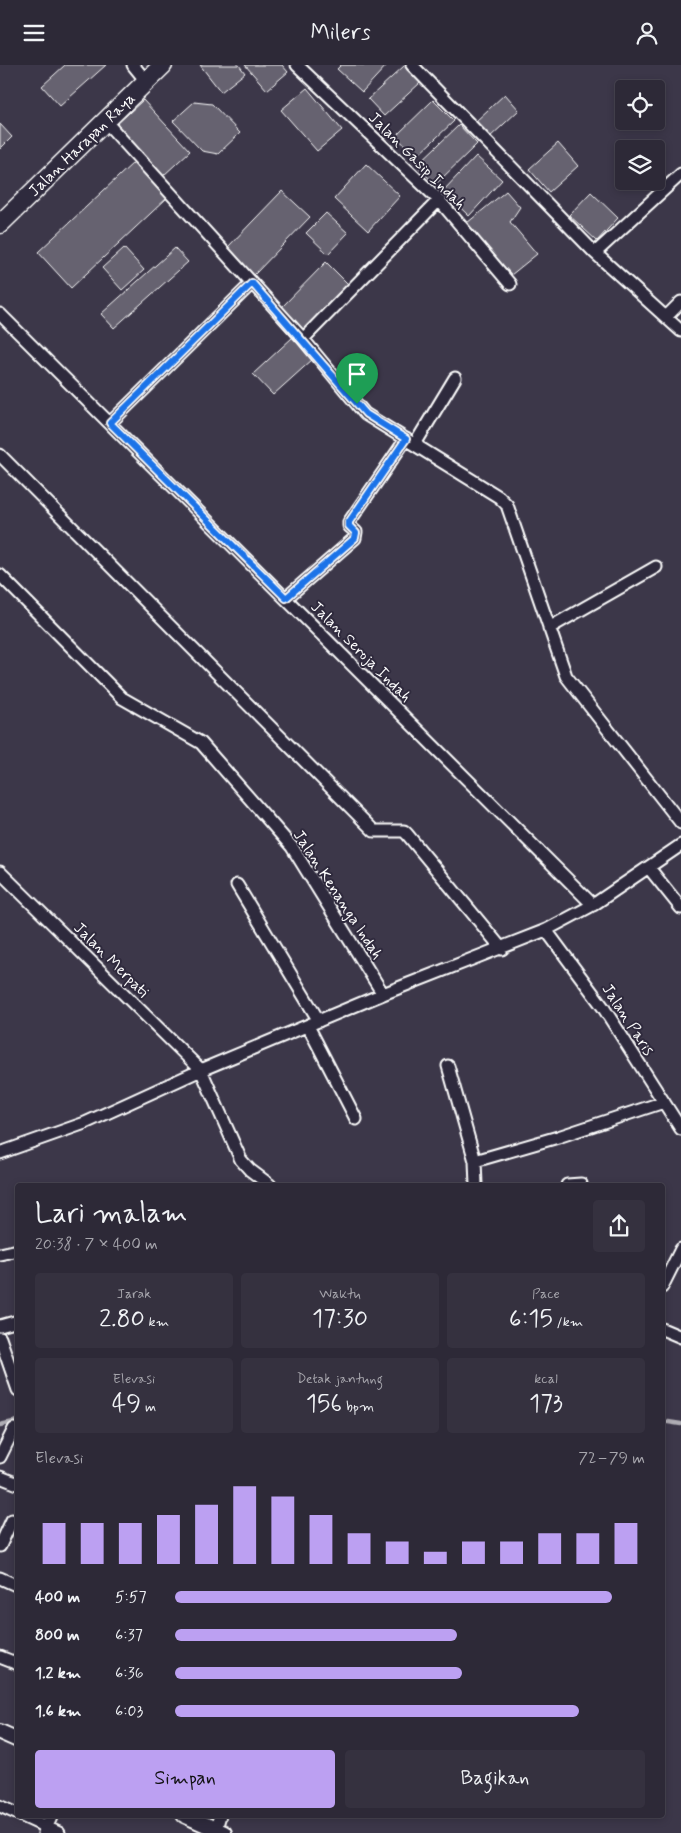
<!DOCTYPE html>
<html lang="id">
<head>
<meta charset="utf-8">
<style>
  :root { --surface:#2d2937; --page:#35313f; --text:#f1f3f6; --muted:#a7a6ad; --line:#484552; --accent:#bca0f2 }
  body { margin:0; font-family:Mynerve,sans-serif; background:var(--page); color:var(--text); height:100vh; display:flex; flex-direction:column; font-size:19px; white-space:nowrap }
  * { box-sizing:border-box; margin:0 }
  p { font-size:16px; color:var(--muted) }
  .icon { flex:none; width:28px; height:28px; fill:none; stroke:currentColor; stroke-width:2; stroke-linecap:round; stroke-linejoin:round }
  .map { position:relative; flex:1; overflow:hidden }
  .side { position:absolute; left:15px; top:1118px; width:650px; height:635px; display:flex; flex-direction:column; background:var(--surface); border-radius:5px; box-shadow:0 2px 8px #0003,0 0 0 1px var(--line) }
  .side>* { flex:none }
  .tools { position:absolute; left:615px; top:15px; display:grid; gap:10px }
  .tools a { display:grid; place-items:center; width:50px; height:50px; border-radius:5px; background:var(--surface); box-shadow:0 2px 8px #0003,0 0 0 1px var(--line); font-size:25px }
  .pin { position:absolute; display:grid; place-items:center; width:42px; height:42px; color:#fff; margin:-51px -21px; border-radius:50% 50% 50% 0; rotate:-45deg; box-shadow:0 0 5px #0007 }
  .pin .icon { rotate:45deg }
  .round { display:grid; place-items:center; flex:none; width:52px; height:52px; border-radius:5px; background:var(--page) }
  .head { display:flex; align-items:center; justify-content:space-between; height:85px; padding:0 20px }
  h1 { font-size:28px; font-weight:600; line-height:38px }
  .metrics { display:grid; grid-template-columns:repeat(3,1fr); gap:8px; height:85px; padding:5px 20px }
  .metrics div { display:grid; align-content:center; border-radius:5px; background:var(--page); text-align:center }
  .metrics b { font-size:25px; font-weight:600 }
  .metrics small { font-size:14px; font-weight:400 }
  .metrics p { font-size:14px }
  .chart { height:140px; padding:10px 20px }
  .chart p { display:flex; justify-content:space-between }
  .chart svg { width:100%; height:90px; margin-top:5px; stroke:var(--accent); stroke-width:6 }
  .action { display:flex; gap:10px; margin-top:auto; padding:10px 20px }
  .action a { flex:1; height:58px; border-radius:5px; background:var(--accent); color:#111; font-size:20px; font-weight:600; line-height:58px; text-align:center }
  .action a+a { background:var(--page); color:var(--text) }
  ul { padding:0 20px; list-style:none; font-size:16px }
  li { display:grid; grid-template-columns:80px 60px 1fr; align-items:center; height:38px }
  li i { height:12px; border-radius:6px; background:var(--accent) }
  header { display:flex; justify-content:space-between; align-items:center; height:65px; padding:0 20px; background:var(--surface); font-size:22px; font-weight:600 }
  .map>svg:first-child { display:block }
  .lines { fill:none; stroke-linecap:round; stroke-linejoin:round }
  .stream { stroke:#afadb4; stroke-width:4.5 }
  .building { fill:#666270; stroke:#fff }
  .minor-casing { stroke:#fff; stroke-width:15 }
  .tertiary-casing { stroke:#fff; stroke-width:18 }
  .primary-casing { stroke:#fff; stroke-width:21 }
  .minor { stroke:#2f2a3d; stroke-width:11 }
  .tertiary { stroke:#2f2a3d; stroke-width:14 }
  .primary { stroke:#2f2a3d; stroke-width:18 }
  .route-casing { stroke:#fff; stroke-width:10 }
  .route { stroke:#1a73e8; stroke-width:6 }
  .labels { text-anchor:middle; stroke-width:4; stroke-linejoin:round; paint-order:stroke }
  .street-label { font-size:16px; fill:#fff; stroke:#2f2a3d }
</style>
</head>
<body>
<header><svg class="icon" aria-label="menu" viewBox="0 0 24 24"><path d="M4 6h16M4 12h16M4 18h16"/></svg>Milers<svg class="icon" aria-label="person" viewBox="0 0 24 24"><circle cx="12" cy="8" r="4"/><path d="M4 21q1-7 8-7t8 7"/></svg></header>
<div class="map">
<svg width="681" height="1768" viewBox="0 0 681 1768">
  <rect width="100%" height="100%" fill="#3c3749"/>
  <filter id="ink" filterUnits="userSpaceOnUse"><feTurbulence type="fractalNoise" baseFrequency=".02" numOctaves="2"/><feDisplacementMap in="SourceGraphic" scale="10" xChannelSelector="R" yChannelSelector="G"/><feConvolveMatrix kernelMatrix="1 2 1 2 8 2 1 2 1" color-interpolation-filters="sRGB"/></filter>
  <g filter="url(#ink)">
    <g class="lines">
      <path class="stream" d="M 662,1356 L 681,1359
        M 0,1360 L 18,1356"/>
    </g>
    <path class="building" d="M 65,0 L 106,0 L 60,41 L 42,21 Z
      M 200,0 L 239,0 L 245,8 L 221,27 Z
      M 245,0 L 282,0 L 288,7 L 267,25 Z
      M 341,0 L 387,0 L 362,27 L 337,4 Z
      M 404,1 L 420,18 L 384,51 L 368,34 Z
      M 307,23 L 342,65 L 317,86 L 281,45 Z
      M 505,29 L 519,45 L 489,73 L 475,57 Z
      M 143,35 L 190,86 L 163,111 L 116,60 Z
      M 433,35 L 454,56 L 416,92 L 396,71 Z
      M 194,37 L 212,39 L 240,68 L 218,89 L 202,86 L 173,56 Z
      M 0,59 L 12,72 L 0,84 Z
      M 459,60 L 477,79 L 435,120 L 417,100 Z
      M 558,78 L 578,101 L 549,127 L 529,104 Z
      M 476,91 L 502,115 L 469,151 L 443,126 Z
      M 134,97 L 167,133 L 71,223 L 38,187 Z
      M 366,99 L 400,131 L 368,166 L 334,134 Z
      M 282,126 L 310,152 L 254,210 L 226,184 Z
      M 506,126 L 520,142 L 510,157 L 537,189 L 511,210 L 467,158 Z
      M 591,127 L 618,153 L 597,176 L 569,150 Z
      M 326,148 L 348,168 L 328,189 L 306,168 Z
      M 124,183 L 144,205 L 122,225 L 102,203 Z
      M 175,183 L 188,197 L 114,263 L 101,249 Z
      M 326,197 L 352,223 L 305,269 L 280,244 Z
      M 293,272 L 313,294 L 273,330 L 253,309 Z"/>
    <g class="lines">
      <g class="minor-casing">
        <path id="minor" d="M 133,0 L 146,16
          M 297,0 L 439,135 L 510,219
          M 412,0 L 595,188 L 681,266
          M 105,56 L 303,274 L 365,349 L 499,432 L 507,440 L 566,611 L 681,758
          M 595,188 L 681,109
          M 0,249 L 593,840
          M 666,252 L 681,237
          M 303,274 L 439,135
          M 110,358 L 252,218
          M 415,379 L 455,313
          M 0,390 L 374,766 L 404,766 L 407,769 L 502,884
          M 0,510 L 122,633 L 201,678 L 292,782 L 383,929
          M 286,533 L 355,473 L 356,467 L 349,461 L 349,457 L 406,374
          M 549,563 L 656,502
          M 649,803 L 681,843
          M 0,807 L 201,1005 L 241,1095 L 250,1105 L 270,1120
          M 237,820 L 319,956
          M 546,865 L 603,942 L 681,1064
          M 308,961 L 356,1054
          M 448,1001 L 475,1096 L 476,1120
          M 0,1088 L 85,1058 L 201,1005 L 383,929 L 546,865 L 593,840 L 681,780
          M 475,1096 L 558,1072 L 664,1037
          M 567,1120 L 581,1119
          M 0,1189 L 18,1185
          M 662,1222 L 681,1184
          M 0,1261 L 18,1256
          M 662,1264 L 681,1272
          M 0,1273 L 18,1325
          M 0,1392 L 14,1364
          M 0,1412 L 18,1419
          M 0,1481 L 12,1455
          M 0,1513 L 18,1521
          M 0,1592 L 18,1599
          M 0,1741 L 18,1749
          M 20,1750 L 59,1768
          M 216,1764 L 220,1750
          M 44,1768 L 52,1750"/>
      </g>
      <g class="tertiary-casing">
        <path id="tertiary" d="M 0,1667 L 18,1675
          M 184,1750 L 224,1768"/>
      </g>
      <g class="primary-casing">
        <path id="primary" d="M 0,159 L 163,0"/>
      </g>
      <use href="#minor" class="minor"/>
      <use href="#tertiary" class="tertiary"/>
      <use href="#primary" class="primary"/>
    </g>
  </g>
  <g class="lines" filter="url(#ink)">
    <g class="route-casing">
      <path id="route" d="M 252,218 L 366,349 L 406,374 L 349,457 L 349,461 L 356,468 L 355,473 L 286,533 L 110,358 Z"/>
    </g>
    <use href="#route" class="route"/>
  </g>
  <g class="labels">
    <g class="street-label">
      <text transform="translate(81 79) rotate(-44)" y="6">Jalan Harapan Raya</text>
      <text transform="translate(418 95) rotate(45)" y="6">Jalan Gasip Indah</text>
      <text transform="translate(362 586) rotate(45)" y="6">Jalan Seroja Indah</text>
      <text transform="translate(339 829) rotate(57)" y="6">Jalan Kenanga Indah</text>
      <text transform="translate(112 894) rotate(45)" y="6">Jalan Merpati</text>
      <text transform="translate(629 954) rotate(57)" y="6">Jalan Paris</text>
    </g>
  </g>
</svg>
<div class="tools">
<a><svg class="icon" aria-label="locate" viewBox="0 0 24 24"><circle cx="12" cy="12" r="6"/><path d="M12 2v4M12 18v4M2 12h4M18 12h4"/></svg></a>
<a><svg class="icon" aria-label="layers" viewBox="0 0 24 24"><path d="M12 4l9 5-9 5-9-5zM3 14l9 5 9-5"/></svg></a>
</div>
<div class="pin" style="left:357px;top:339px;background:#1e9e55"><svg class="icon" aria-label="arrive" viewBox="0 0 24 24"><path d="M6 21V4h12l-3 4 3 4H6"/></svg></div>
<section class="side">
<div class="head"><div><h1>Lari malam</h1><p>20:38 · 7 × 400 m</p></div><a class="round"><svg class="icon" aria-label="share" viewBox="0 0 24 24"><path d="M12 15V3M7 8l5-5 5 5M5 13v7h14v-7"/></svg></a></div>
<div class="metrics">
<div><p>Jarak</p><b>2.80<small> km</small></b></div>
<div><p>Waktu</p><b>17:30</b></div>
<div><p>Pace</p><b>6:15<small> /km</small></b></div>
</div>
<div class="metrics">
<div><p>Elevasi</p><b>49<small> m</small></b></div>
<div><p>Detak jantung</p><b>156<small> bpm</small></b></div>
<div><p>kcal</p><b>173</b></div>
</div>
<div class="chart"><p><span>Elevasi</span>72–79 m</p>
<svg viewBox="0 0 160 44" preserveAspectRatio="none"><path d="M5 44V24M15 44V24M25 44V24M35 44V20M45 44V15M55 44V6M65 44V11M75 44V20M85 44V29M95 44V33M105 44V38M115 44V33M125 44V33M135 44V29M145 44V29M155 44V24"/></svg>
</div>
<ul>
<li><b>400 m</b>5:57<i style="width:93%"></i></li>
<li><b>800 m</b>6:37<i style="width:60%"></i></li>
<li><b>1.2 km</b>6:36<i style="width:61%"></i></li>
<li><b>1.6 km</b>6:03<i style="width:86%"></i></li>
</ul>
<div class="action"><a>Simpan</a><a>Bagikan</a></div>
</section>
</div>
</body>
</html>
